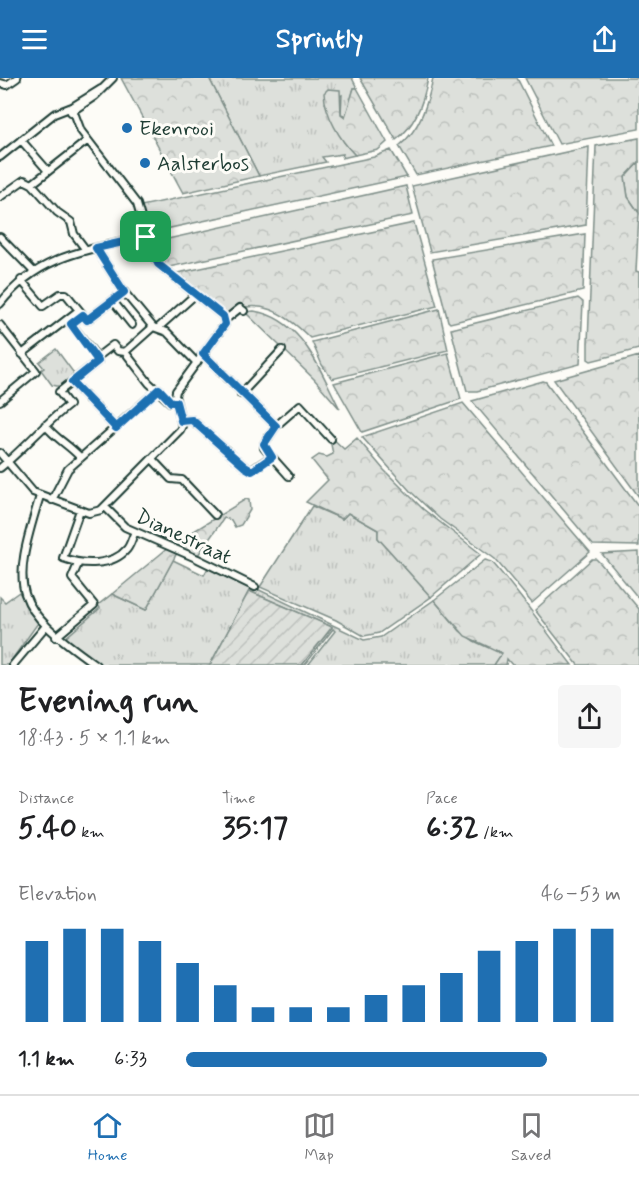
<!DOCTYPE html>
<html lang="en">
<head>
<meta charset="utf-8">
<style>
  :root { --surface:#fff; --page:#f6f6f6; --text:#202124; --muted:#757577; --line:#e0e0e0; --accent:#1f6fb2 }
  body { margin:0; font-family:Mynerve,sans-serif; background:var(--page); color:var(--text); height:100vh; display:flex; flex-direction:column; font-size:22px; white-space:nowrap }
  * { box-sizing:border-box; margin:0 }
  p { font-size:20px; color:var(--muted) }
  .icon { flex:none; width:33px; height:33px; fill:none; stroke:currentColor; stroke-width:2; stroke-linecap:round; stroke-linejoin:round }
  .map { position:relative; height:587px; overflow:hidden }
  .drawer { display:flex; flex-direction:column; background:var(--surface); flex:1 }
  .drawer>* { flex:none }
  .pin { position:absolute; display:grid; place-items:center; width:51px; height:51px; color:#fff; margin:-26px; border-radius:12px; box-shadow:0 3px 9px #0006 }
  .round { display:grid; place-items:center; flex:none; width:63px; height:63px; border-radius:6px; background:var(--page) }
  .headline { display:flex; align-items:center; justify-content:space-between; height:102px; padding:0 18px }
  h1 { font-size:33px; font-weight:700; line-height:45px }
  .metrics { display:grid; grid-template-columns:repeat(3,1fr); gap:9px; height:102px; padding:6px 18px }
  .metrics div { display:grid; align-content:center }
  .metrics b { font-size:30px; font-weight:700 }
  .metrics small { font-size:16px; font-weight:400 }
  .metrics p { font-size:16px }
  .chart { height:168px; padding:12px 18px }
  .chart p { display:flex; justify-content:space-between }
  .chart svg { width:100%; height:108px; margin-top:6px; stroke:var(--accent); stroke-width:6 }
  ul { padding:0 18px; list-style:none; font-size:20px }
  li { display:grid; grid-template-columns:96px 72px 1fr; align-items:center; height:45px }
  li i { height:15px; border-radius:8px; background:var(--accent) }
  header { display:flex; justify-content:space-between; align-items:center; height:78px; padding:0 18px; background:var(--accent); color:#fff; font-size:27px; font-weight:700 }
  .tabs { display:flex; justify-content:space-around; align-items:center; height:84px; border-top:2px solid var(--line); background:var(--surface); font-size:16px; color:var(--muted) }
  .tabs a { display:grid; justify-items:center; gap:3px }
  .tabs .active { color:var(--accent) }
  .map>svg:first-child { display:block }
  .grass { fill:url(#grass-tufts); stroke:#7e8e88; stroke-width:1.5 }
  .forest { fill:url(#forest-crowns); stroke:#7e8e88; stroke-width:1.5 }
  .garden { fill:url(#garden-furrows); stroke:#7e8e88; stroke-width:1.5 }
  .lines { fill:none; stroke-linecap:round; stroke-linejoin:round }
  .minor-casing { stroke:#1f3d34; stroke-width:10 }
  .minor { stroke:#fdfcf7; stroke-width:6 }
  .route-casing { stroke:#fff; stroke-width:12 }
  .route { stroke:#1f6fb2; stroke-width:8 }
  .poi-dot { fill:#1f6fb2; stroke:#fdfcf7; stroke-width:2 }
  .labels { text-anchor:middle; stroke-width:6; stroke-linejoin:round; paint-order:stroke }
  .poi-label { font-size:21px; fill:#1f3d34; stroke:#fdfcf7; text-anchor:start }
  .street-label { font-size:21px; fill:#1f3d34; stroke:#fdfcf7 }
</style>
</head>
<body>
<header><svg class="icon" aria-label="menu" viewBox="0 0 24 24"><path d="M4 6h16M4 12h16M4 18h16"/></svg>Sprintly<svg class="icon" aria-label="share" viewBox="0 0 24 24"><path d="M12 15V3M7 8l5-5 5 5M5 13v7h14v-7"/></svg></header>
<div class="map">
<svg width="639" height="587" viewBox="0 0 639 587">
  <defs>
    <pattern id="grass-tufts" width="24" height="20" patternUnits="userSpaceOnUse" patternTransform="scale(1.5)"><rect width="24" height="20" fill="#dde0db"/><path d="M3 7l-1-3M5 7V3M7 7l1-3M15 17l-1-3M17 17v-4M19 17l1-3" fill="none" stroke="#bdc1bd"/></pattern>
    <pattern id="forest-crowns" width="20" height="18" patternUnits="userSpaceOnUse" patternTransform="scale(1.5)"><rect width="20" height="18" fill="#dde0db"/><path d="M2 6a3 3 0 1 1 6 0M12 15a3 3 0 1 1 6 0" fill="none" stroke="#bdc1bd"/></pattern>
    <pattern id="garden-furrows" width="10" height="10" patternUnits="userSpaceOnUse" patternTransform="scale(1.5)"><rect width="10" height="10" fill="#dde0db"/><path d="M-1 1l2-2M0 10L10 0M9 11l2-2" fill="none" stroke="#bdc1bd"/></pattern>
  </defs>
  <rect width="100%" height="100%" fill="#fdfcf7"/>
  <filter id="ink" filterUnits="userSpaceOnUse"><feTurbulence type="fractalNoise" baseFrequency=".0167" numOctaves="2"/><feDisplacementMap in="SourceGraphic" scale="12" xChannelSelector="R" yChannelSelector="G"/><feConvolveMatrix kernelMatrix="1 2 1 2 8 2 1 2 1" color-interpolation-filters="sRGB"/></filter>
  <g filter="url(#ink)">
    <path class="grass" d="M 209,0 L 352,0 L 357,10 L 354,10 L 347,38 L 341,36 L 342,17 L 325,25 L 344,64 L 355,77 L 342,80 L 343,76 L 322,79 L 326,84 L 259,98 Z
      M 639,84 L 639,135 L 628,119 L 625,99 Z
      M 56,271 L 76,298 L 62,309 L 52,307 L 41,292 L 44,290 L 39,284 Z
      M 312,428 L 342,441 L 348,435 L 378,452 L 378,460 L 431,519 L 379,555 L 364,558 L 336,542 L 260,509 Z
      M 173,482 L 204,497 L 209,488 L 364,562 L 381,559 L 434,522 L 460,553 L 474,563 L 502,576 L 494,587 L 308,587 L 335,553 L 333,551 L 305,587 L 302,587 L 332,549 L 249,513 L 210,587 L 99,587 L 64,561 L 100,530 L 98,527 L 112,516 L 146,532 Z
      M 19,514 L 38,545 L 8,587 L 0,587 L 0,519 L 5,524 Z"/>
    <path class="forest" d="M 121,0 L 209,0 L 259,98 L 183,115 Z
      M 360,0 L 428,0 C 424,23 415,48 396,62 Z
      M 433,0 L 517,0 L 551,68 L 416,97 L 399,68 C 420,52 428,25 433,0 Z
      M 525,0 L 639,0 L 639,51 L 559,66 Z
      M 354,10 L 357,10 L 387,64 L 378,72 L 355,77 C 340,62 325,37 324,15 L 328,11 L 340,12 L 341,36 L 345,39 Z
      M 639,60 L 639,84 L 625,99 L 628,119 L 639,135 L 636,193 L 639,194 L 639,271 L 591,283 L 588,281 L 588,264 L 596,68 Z
      M 589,69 L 586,147 L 430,174 L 412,108 Z
      M 391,72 L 407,99 L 147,155 L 141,128 L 374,79 Z
      M 406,108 L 413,137 L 169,189 L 162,185 L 150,165 Z
      M 414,145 L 437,228 L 310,260 C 286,236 257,216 225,238 L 173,196 Z
      M 585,156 L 583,213 L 450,245 L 448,243 L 432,181 Z
      M 578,220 L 583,224 L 580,286 L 477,313 L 467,313 L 451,251 Z
      M 439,231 L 448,272 L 332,301 L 322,287 L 312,264 Z
      M 254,233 C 303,241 320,293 340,331 L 314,301 L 245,234 Z
      M 448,275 L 461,321 L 362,354 L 334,305 Z
      M 639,278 L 639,419 L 554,302 Z
      M 543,303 L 546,304 L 639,429 L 639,468 L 593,467 L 472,323 Z
      M 463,325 L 590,474 L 532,525 L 495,481 L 440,441 L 410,413 L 362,359 Z
      M 329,357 L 344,371 L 357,360 L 384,392 L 423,431 L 481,476 L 431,519 L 378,460 L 378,452 L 348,435 L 342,441 L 306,424 L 328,402 L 312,382 L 319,377 L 327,379 L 333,376 Z
      M 246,421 L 249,422 L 250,432 L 241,447 L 235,449 L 231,442 L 224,440 L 198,477 L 173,466 Z
      M 169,469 L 178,473 L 146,532 L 112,516 Z
      M 639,474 L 639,521 L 602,476 Z
      M 592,481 L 596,481 L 601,486 L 639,531 L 639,587 L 578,587 L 535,532 Z
      M 485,482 L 492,484 C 521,517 545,552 572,587 L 512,587 L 507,581 L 506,587 L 494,587 L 502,575 L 465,558 L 434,522 Z"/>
    <path class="garden" d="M 249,513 L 332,549 L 302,587 L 210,587 Z"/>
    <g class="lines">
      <g class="minor-casing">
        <path id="minor" d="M 0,5 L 7,7 L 17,0
          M 71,34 L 95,18 L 113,0
          M 21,62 L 48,93
          M 0,79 L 54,36 L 72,29 L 101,11
          M 32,106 L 57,134 L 71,144 L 74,156 L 86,172
          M 0,119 L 24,102 L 32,106 L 88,62
          M 0,159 L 34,194
          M 96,170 L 124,214 L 153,249 L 167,254 L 197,285
          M 21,202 L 43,228 L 60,216 L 66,216 L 83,237 L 71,246 L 97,279
          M 113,223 L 132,247
          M 0,226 C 39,176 88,172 146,159
          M 83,237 L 87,242 L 124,214
          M 225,242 L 240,230 L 244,233
          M 0,247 L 36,293 L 0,323
          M 158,250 L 196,216
          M 125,274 L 149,305 L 170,324 L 176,324
          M 22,276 L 79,232
          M 203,276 L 276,348 L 300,327 L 331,361
          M 72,304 L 116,350
          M 241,316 L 282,272
          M 181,343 L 192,342 L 245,389 L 252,392 L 271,379
          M 45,347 C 56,361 68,366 80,379
          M 276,348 L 264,366 L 264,370 L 289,398
          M 0,375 L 33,414 L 89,435 L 101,432 L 180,352 L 182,348 L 175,318 L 176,313 L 225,246 L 223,238 L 158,186 L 150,171 L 137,126 L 81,53 L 72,29
          M 153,382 L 171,401 L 182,402 L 215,437
          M 0,390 C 25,370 44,346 69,327 L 59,314 L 98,283 L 96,280 L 113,267 L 118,273 L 125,274 L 153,249
          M 40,418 C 10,515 12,527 96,587
          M 52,422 L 68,391 L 159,311
          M 105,429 L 125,449 L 198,481 L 255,509
          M 80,432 L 63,480 C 82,487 112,489 127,471 C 131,466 132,459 135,454
          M 56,559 L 94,527 L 72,500 L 78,486
          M 13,587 L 45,549"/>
      </g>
      <use href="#minor" class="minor"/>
    </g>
  </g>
  <g class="lines" filter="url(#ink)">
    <g class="route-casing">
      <path id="route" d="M 146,159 L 158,186 L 223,238 L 225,246 L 203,276 L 276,348 L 264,366 L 272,379 L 252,393 L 245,389 L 192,342 L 181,343 L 176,324 L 171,324 L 159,311 L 116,350 L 72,304 L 98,283 L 71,246 L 83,237 L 87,242 L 124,214 L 96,170 Z"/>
    </g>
    <use href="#route" class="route"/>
  </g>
  <g class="poi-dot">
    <circle cx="127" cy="50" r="6"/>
    <circle cx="145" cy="85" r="6"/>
  </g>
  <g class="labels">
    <g class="poi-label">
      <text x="139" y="57">Ekenrooi</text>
      <text x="157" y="92">Aalsterbos</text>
    </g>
    <g class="street-label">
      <text transform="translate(184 458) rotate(25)" y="7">Dianestraat</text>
    </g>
  </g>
</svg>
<div class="pin" style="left:146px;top:159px;background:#1e9e55"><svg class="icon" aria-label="arrive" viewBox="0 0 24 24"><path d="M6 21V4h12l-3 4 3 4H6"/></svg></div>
</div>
<section class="drawer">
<div class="headline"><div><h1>Evening run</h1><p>18:43 · 5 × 1.1 km</p></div><a class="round"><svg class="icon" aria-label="share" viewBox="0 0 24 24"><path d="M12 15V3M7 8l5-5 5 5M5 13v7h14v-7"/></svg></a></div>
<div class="metrics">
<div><p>Distance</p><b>5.40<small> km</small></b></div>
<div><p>Time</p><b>35:17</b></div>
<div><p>Pace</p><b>6:32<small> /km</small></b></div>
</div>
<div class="chart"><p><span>Elevation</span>46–53 m</p>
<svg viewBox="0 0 160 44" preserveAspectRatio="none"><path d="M5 44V11M15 44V6M25 44V6M35 44V11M45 44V20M55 44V29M65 44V38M75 44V38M85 44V38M95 44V33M105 44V29M115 44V24M125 44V15M135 44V11M145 44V6M155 44V6"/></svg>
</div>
<ul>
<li><b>1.1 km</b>6:33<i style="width:83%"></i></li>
</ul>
</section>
<nav class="tabs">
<a class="active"><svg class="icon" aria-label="home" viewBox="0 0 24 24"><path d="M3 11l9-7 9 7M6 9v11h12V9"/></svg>Home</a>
<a><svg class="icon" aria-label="map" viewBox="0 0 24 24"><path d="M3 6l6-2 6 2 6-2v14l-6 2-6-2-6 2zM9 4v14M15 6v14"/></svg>Map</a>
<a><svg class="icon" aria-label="saved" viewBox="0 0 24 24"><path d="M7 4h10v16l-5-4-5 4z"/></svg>Saved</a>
</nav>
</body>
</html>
